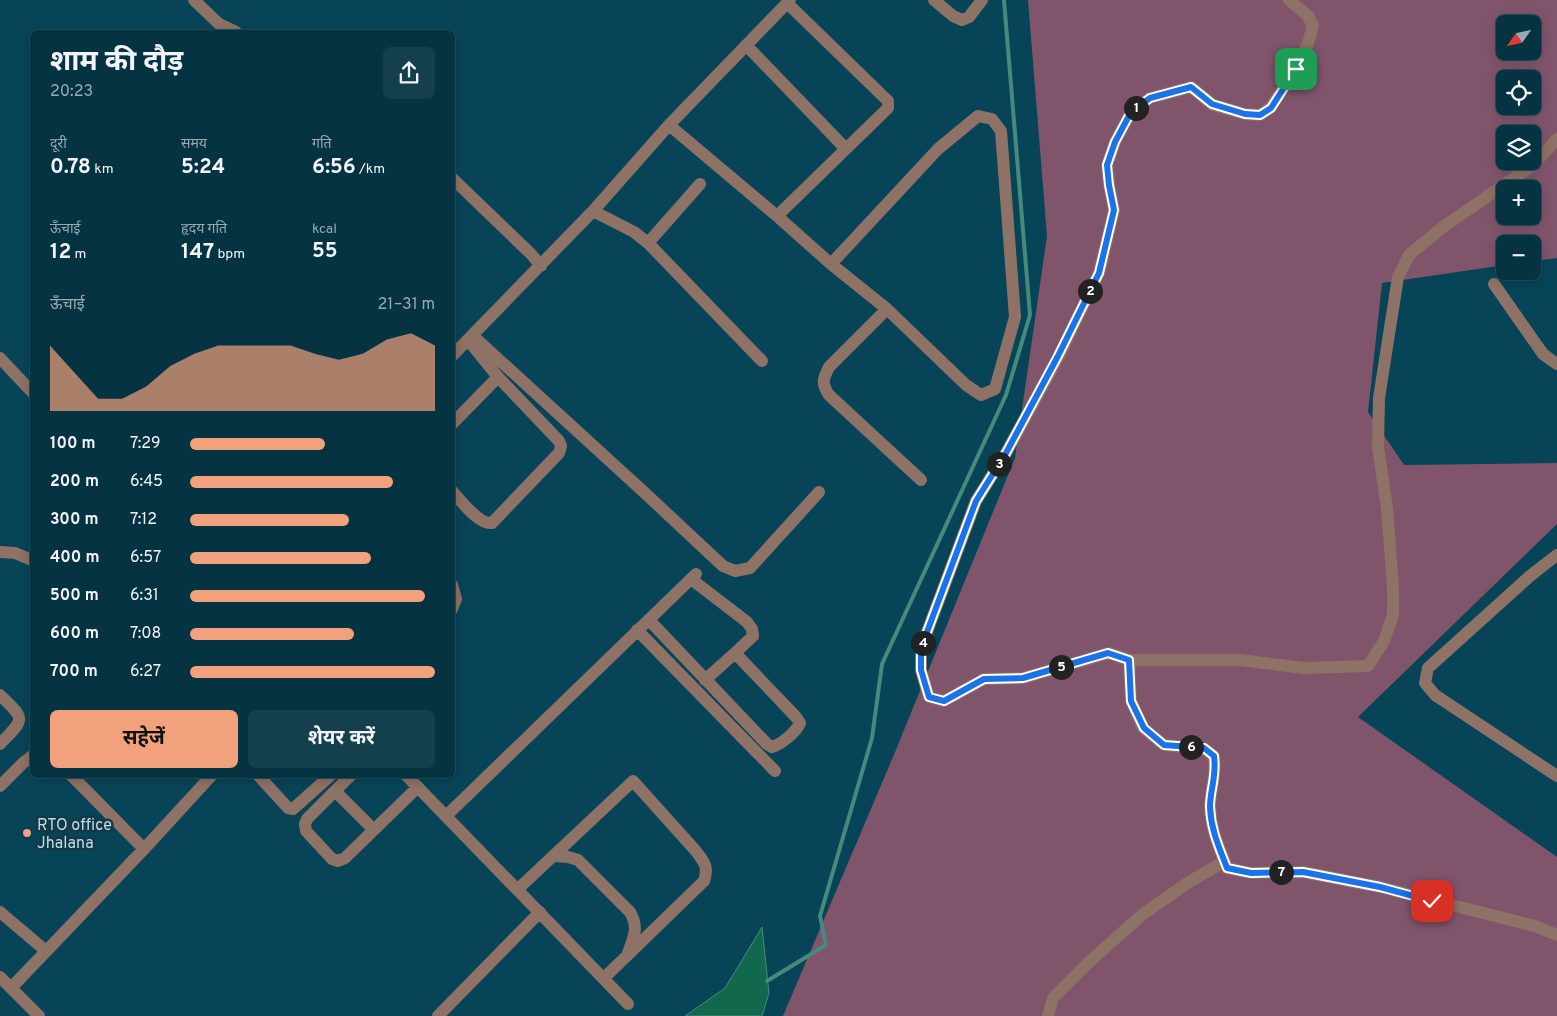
<!DOCTYPE html>
<html lang="hi">
<head>
<meta charset="utf-8">
<style>
  :root { --surface:#063342; --page:#143f4d; --text:#f1f3f6; --muted:#98aab2; --line:#274e5b; --accent:#f1a17c }
  body { margin:0; font-family:Overpass,"Noto Sans Devanagari",sans-serif; background:var(--page); color:var(--text); height:100vh; display:flex; flex-direction:column; font-size:19px; white-space:nowrap }
  * { box-sizing:border-box; margin:0 }
  p { font-size:16px; color:var(--muted) }
  .icon { flex:none; width:28px; height:28px; fill:none; stroke:currentColor; stroke-width:2; stroke-linecap:round; stroke-linejoin:round }
  .map { position:relative; flex:1; overflow:hidden }
  .drawer { position:absolute; left:30px; top:30px; width:425px; height:748px; display:flex; flex-direction:column; background:var(--surface); border-radius:8px; box-shadow:0 2px 12px #0003,0 0 0 1px var(--line) }
  .drawer>* { flex:none }
  .needle { width:32px; rotate:236deg }
  .controls { position:absolute; left:1496px; top:15px; display:grid; gap:10px }
  .controls a { display:grid; place-items:center; width:45px; height:45px; border-radius:8px; background:var(--surface); box-shadow:0 2px 12px #0003,0 0 0 1px var(--line); font-size:25px }
  .pin { position:absolute; display:grid; place-items:center; width:42px; height:42px; color:#fff; margin:-21px; border-radius:10px; box-shadow:0 2px 8px #0006 }
  .km { position:absolute; width:25px; height:25px; margin:-12px; border-radius:50%; background:#222; color:#fff; font-size:14px; line-height:25px; text-align:center }
  .round { display:grid; place-items:center; flex:none; width:52px; height:52px; border-radius:8px; background:var(--page) }
  .headline { display:flex; align-items:center; justify-content:space-between; height:85px; padding:0 20px }
  h1 { font-size:28px; font-weight:700; line-height:38px }
  .metrics { display:grid; grid-template-columns:repeat(3,1fr); gap:8px; height:85px; padding:5px 20px }
  .metrics div { display:grid; align-content:center }
  .metrics b { font-size:21px; font-weight:700 }
  .metrics small { font-size:14px; font-weight:400 }
  .metrics p { font-size:14px }
  .chart { height:140px; padding:10px 20px }
  .chart p { display:flex; justify-content:space-between }
  .chart svg { width:100%; height:90px; margin-top:5px; fill:var(--accent); opacity:.7 }
  .button { display:flex; gap:10px; margin-top:auto; padding:10px 20px }
  .button a { flex:1; height:58px; border-radius:8px; background:var(--accent); color:#111; font-size:20px; font-weight:700; line-height:58px; text-align:center }
  .button a+a { background:var(--page); color:var(--text) }
  ul { padding:0 20px; list-style:none; font-size:16px }
  li { display:grid; grid-template-columns:80px 60px 1fr; align-items:center; height:38px }
  li i { height:12px; border-radius:6px; background:var(--accent) }
  .map>svg:first-child { display:block }
  .green { fill:#80556c; fill-rule:evenodd }
  .water { fill:#12684d; stroke:#458b7d }
  .lines { fill:none; stroke-linecap:round; stroke-linejoin:round }
  .stream { stroke:#458b7d; stroke-width:4 }
  .minor { stroke:#8e7265; stroke-width:12 }
  .route-casing { stroke:#fff; stroke-width:10 }
  .route { stroke:#1a73e8; stroke-width:6 }
  .poi-dot { fill:#f1a17c; stroke:#133947; stroke-width:2 }
  .labels { text-anchor:middle; stroke-width:5; stroke-linejoin:round; paint-order:stroke }
  .poi-label { font-size:16px; fill:#bbddec; stroke:#133947; text-anchor:start }
</style>
</head>
<body>
<div class="map">
<svg width="1557" height="1016" viewBox="0 0 1557 1016">
  <rect width="100%" height="100%" fill="#084458"/>
  <path class="green" d="M 1028,0 L 1557,0 L 1557,258 L 1533,261 L 1532,244 L 1505,244 L 1505,265 L 1382,283 L 1368,412 L 1404,465 L 1557,463 L 1557,524 L 1358,717 L 1557,857 L 1557,1016 L 783,1016 L 893,757 L 1015,458 L 1047,236 ZM 1505,24 L 1532,24 L 1532,51 L 1505,51 ZM 1505,79 L 1532,79 L 1532,106 L 1505,106 ZM 1505,134 L 1532,134 L 1532,161 L 1505,161 ZM 1505,189 L 1532,189 L 1532,216 L 1505,216 Z"/>
  <path class="water" d="M 762,927 L 769,993 L 762,1016 L 685,1016 L 725,988 Z"/>
  <g class="lines">
    <path class="stream" d="M 767,981 L 826,945 L 820,916 L 872,738 L 882,664 L 1006,395 L 1030,315 L 1004,0"/>
    <path class="minor" d="M 194,0 L 219,24 L 236,32
      M 934,0 L 953,16 L 962,20 L 969,17 L 982,0
      M 1289,0 L 1308,16 L 1313,26 L 1308,43 L 1296,69 L 1271,107 L 1260,115 L 1245,114 L 1213,105 L 1191,87 L 1150,98 L 1131,112 L 1115,142 L 1107,165 L 1109,185 L 1114,210 L 1099,273 L 1059,356 L 1006,453 L 976,501 L 921,648 L 921,670 L 929,697 L 944,701 L 984,679 L 1023,678 L 1109,653 L 1129,660 L 1241,660 L 1303,668 L 1368,666 L 1384,641 L 1393,615 L 1393,587 L 1387,508 L 1378,447 L 1379,398 L 1398,277 L 1409,255 L 1443,227 L 1533,165 L 1557,139
      M 746,45 L 846,149
      M 669,125 L 777,216 L 831,264 L 887,309 L 966,385 L 981,395 L 995,389 L 1015,317 L 1001,131 L 992,119 L 978,116 L 938,149 L 831,264
      M 452,178 L 531,254 L 541,266
      M 593,211 L 634,232 L 648,243 L 762,361
      M 777,216 L 888,108 L 888,101 L 787,3
      M 648,243 L 700,184
      M 1494,284 L 1543,354 L 1557,364
      M 887,309 L 829,367 C 823,379 821,383 829,395 L 921,480
      M 473,336 L 646,494 L 723,566 L 735,571 L 750,568 L 819,492
      M 452,356 L 593,211 L 669,125 L 790,0
      M 0,358 L 32,392
      M 452,424 L 498,377 L 468,340
      M 452,491 C 461,501 479,525 492,523 L 559,453 L 561,446 L 559,441 L 498,377
      M 0,552 L 15,553 L 32,560
      M 1557,555 L 1530,576 L 1428,668 L 1425,683 L 1435,695 L 1557,776
      M 452,585 L 456,599 L 452,609
      M 649,620 L 767,744 L 772,747 C 782,744 796,732 800,723 L 796,717 L 735,653 L 753,636 L 752,629 L 747,622 L 691,579
      M 637,630 L 775,771
      M 1129,660 L 1131,701 L 1143,728 L 1164,745 L 1204,749 L 1214,756 C 1217,776 1210,789 1210,807 C 1211,830 1219,847 1227,868 L 1251,873 L 1303,872 L 1380,887 L 1535,926 L 1557,935
      M 705,680 L 735,653
      M 0,695 C 26,720 25,718 0,744
      M 71,775 L 144,849
      M 258,775 L 288,808 L 293,809 L 331,775
      M 351,775 L 307,819 L 305,824 L 306,831 L 332,859 L 338,861 L 345,858 L 418,787
      M 406,775 L 628,1004
      M 0,786 L 23,763 L 32,756
      M 335,791 L 374,830
      M 446,816 L 696,574
      M 554,856 L 568,857 L 578,860 L 630,912 C 639,928 634,936 628,953
      M 518,889 L 633,781 L 695,850 C 704,862 709,866 704,881 L 604,978
      M 0,912 L 46,951
      M 0,977 L 39,1016
      M 11,988 L 144,849 L 212,775
      M 438,1016 L 540,912
      M 1048,1016 L 1053,998 L 1089,962 L 1143,914 L 1189,882 L 1225,861"/>
  </g>
  <g class="lines">
    <g class="route-casing">
      <path id="route" d="M 1296,69 L 1271,108 L 1260,115 L 1245,114 L 1212,104 L 1191,87 L 1150,98 L 1131,112 L 1115,142 L 1107,165 L 1109,185 L 1114,210 L 1099,273 L 1058,356 L 1006,453 L 976,501 L 921,648 L 921,670 L 929,697 L 944,701 L 984,679 L 1023,678 L 1108,653 L 1129,660 L 1131,701 L 1144,728 L 1164,745 L 1204,748 L 1214,756 C 1217,776 1210,789 1210,807 C 1211,830 1219,847 1227,868 L 1251,873 L 1303,872 L 1380,887 L 1432,901"/>
    </g>
    <use href="#route" class="route"/>
  </g>
  <circle class="poi-dot" cx="27" cy="833" r="5"/>
  <g class="labels">
    <g class="poi-label">
      <text x="37" y="830">RTO office<tspan x="37" dy="18">Jhalana</tspan></text>
    </g>
  </g>
</svg>
<div class="controls">
<a><svg class="needle" viewBox="-14 -14 28 28"><path d="M0-13l5 13h-10z" fill="#e53935"/><path d="M0 13l5-13h-10z" fill="#98aab2"/></svg></a>
<a><svg class="icon" aria-label="locate" viewBox="0 0 24 24"><circle cx="12" cy="12" r="6"/><path d="M12 2v4M12 18v4M2 12h4M18 12h4"/></svg></a>
<a><svg class="icon" aria-label="layers" viewBox="0 0 24 24"><path d="M12 4l9 5-9 5-9-5zM3 14l9 5 9-5"/></svg></a>
<a>+</a>
<a>−</a>
</div>
<div class="pin" style="left:1296px;top:69px;background:#1e9e55"><svg class="icon" aria-label="arrive" viewBox="0 0 24 24"><path d="M6 21V4h12l-3 4 3 4H6"/></svg></div>
<div class="pin" style="left:1432px;top:901px;background:#d93025"><svg class="icon" aria-label="check" viewBox="0 0 24 24"><path d="M5 12l5 5 9-10"/></svg></div>
<b class="km" style="left:1136px;top:108px">1</b>
<b class="km" style="left:1090px;top:291px">2</b>
<b class="km" style="left:999px;top:464px">3</b>
<b class="km" style="left:923px;top:643px">4</b>
<b class="km" style="left:1061px;top:667px">5</b>
<b class="km" style="left:1191px;top:747px">6</b>
<b class="km" style="left:1281px;top:872px">7</b>
<section class="drawer">
<div class="headline"><div><h1>शाम की दौड़</h1><p>20:23</p></div><a class="round"><svg class="icon" aria-label="share" viewBox="0 0 24 24"><path d="M12 15V3M7 8l5-5 5 5M5 13v7h14v-7"/></svg></a></div>
<div class="metrics">
<div><p>दूरी</p><b>0.78<small> km</small></b></div>
<div><p>समय</p><b>5:24</b></div>
<div><p>गति</p><b>6:56<small> /km</small></b></div>
</div>
<div class="metrics">
<div><p>ऊँचाई</p><b>12<small> m</small></b></div>
<div><p>हृदय गति</p><b>147<small> bpm</small></b></div>
<div><p>kcal</p><b>55</b></div>
</div>
<div class="chart"><p><span>ऊँचाई</span>21–31 m</p>
<svg viewBox="0 0 160 44" preserveAspectRatio="none"><path d="M0 44V12L10 25L20 38L30 38L40 32L50 22L60 16L70 12L80 12L90 12L100 12L110 16L120 19L130 16L140 9L150 6L160 12V44z"/></svg>
</div>
<ul>
<li><b>100 m</b>7:29<i style="width:55%"></i></li>
<li><b>200 m</b>6:45<i style="width:83%"></i></li>
<li><b>300 m</b>7:12<i style="width:65%"></i></li>
<li><b>400 m</b>6:57<i style="width:74%"></i></li>
<li><b>500 m</b>6:31<i style="width:96%"></i></li>
<li><b>600 m</b>7:08<i style="width:67%"></i></li>
<li><b>700 m</b>6:27<i style="width:100%"></i></li>
</ul>
<div class="button"><a>सहेजें</a><a>शेयर करें</a></div>
</section>
</div>
</body>
</html>
